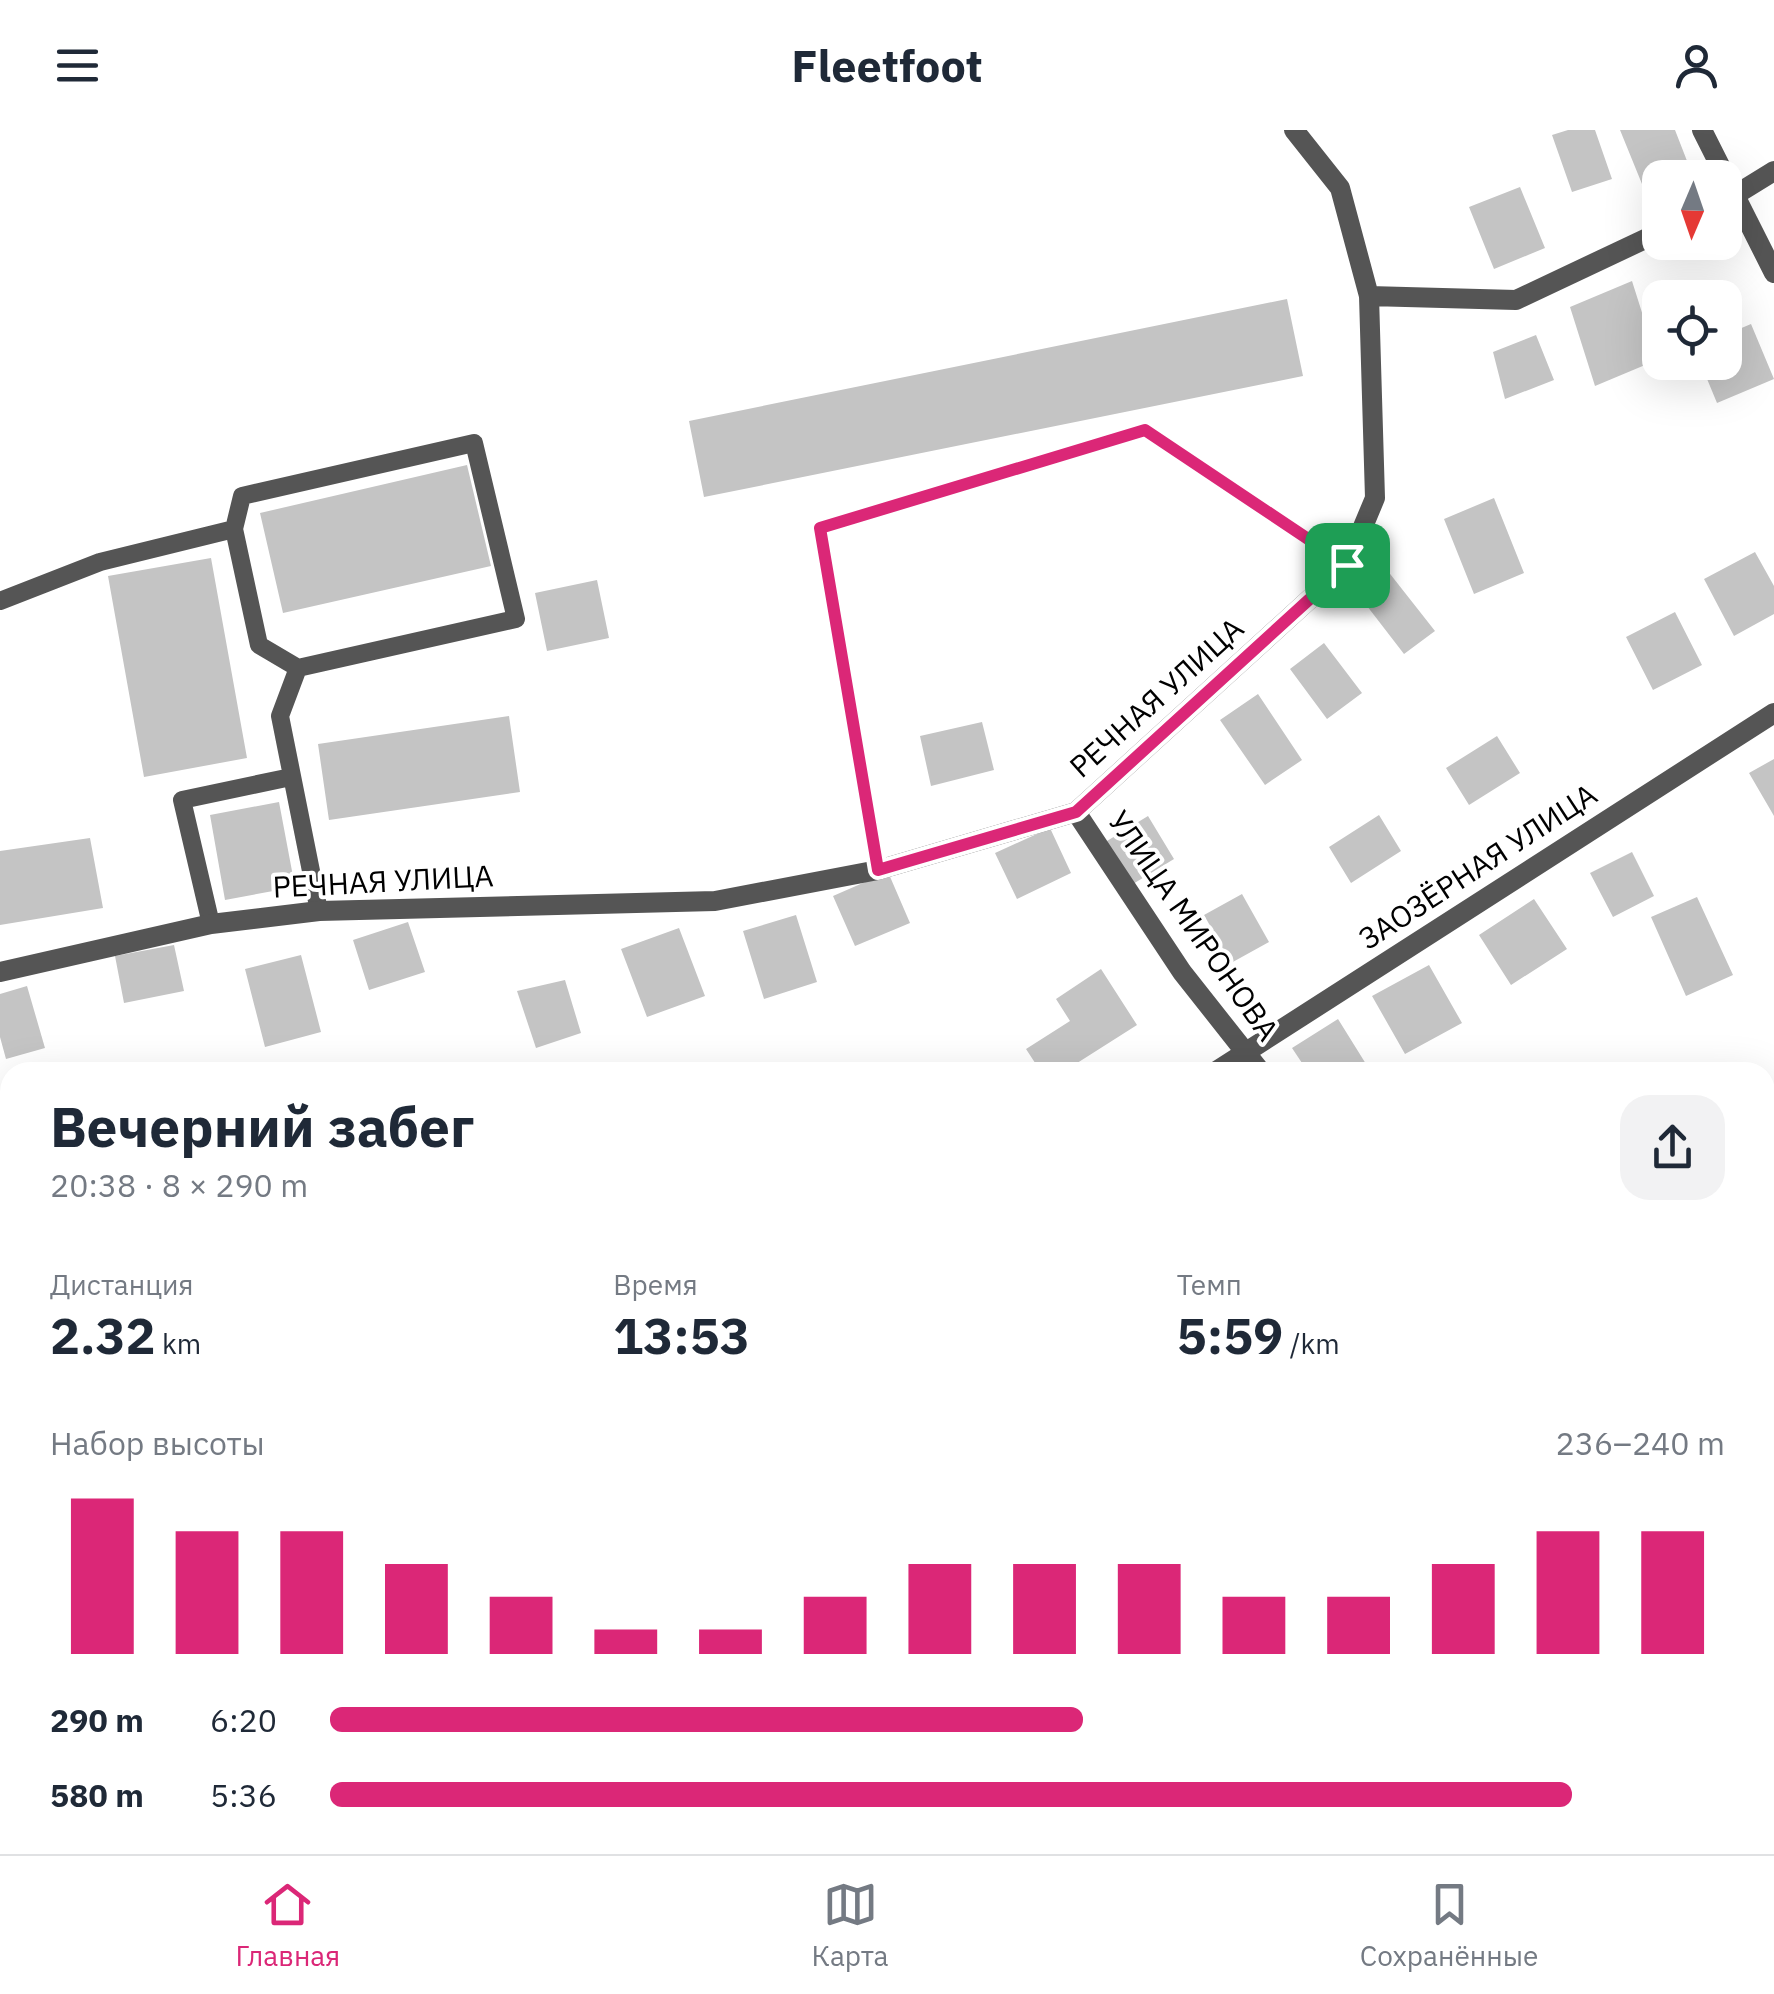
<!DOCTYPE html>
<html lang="ru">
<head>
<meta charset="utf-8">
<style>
  :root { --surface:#fff; --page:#f2f2f3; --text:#1f2937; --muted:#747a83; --line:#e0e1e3; --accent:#db2777 }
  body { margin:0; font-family:"IBM Plex Sans",sans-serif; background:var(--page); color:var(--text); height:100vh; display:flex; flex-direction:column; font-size:38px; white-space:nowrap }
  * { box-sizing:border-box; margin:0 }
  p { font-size:32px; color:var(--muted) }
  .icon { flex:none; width:55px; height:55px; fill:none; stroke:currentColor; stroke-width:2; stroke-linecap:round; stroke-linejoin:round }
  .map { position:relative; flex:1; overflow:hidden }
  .details { position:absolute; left:0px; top:932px; width:1775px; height:792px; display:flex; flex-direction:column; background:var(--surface); border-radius:30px 30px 0 0; box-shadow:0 10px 40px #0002 }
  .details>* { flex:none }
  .needle { width:65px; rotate:182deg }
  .fabs { position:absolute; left:1642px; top:30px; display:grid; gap:20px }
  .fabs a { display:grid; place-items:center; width:100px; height:100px; border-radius:20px; background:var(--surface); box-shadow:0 10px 40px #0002; font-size:50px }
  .pin { position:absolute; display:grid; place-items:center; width:85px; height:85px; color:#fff; margin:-42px; border-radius:20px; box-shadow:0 5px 15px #0006 }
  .round { display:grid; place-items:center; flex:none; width:105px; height:105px; border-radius:30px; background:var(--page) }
  .summary { display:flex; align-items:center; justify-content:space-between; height:170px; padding:0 50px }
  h1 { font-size:55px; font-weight:700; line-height:75px }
  .figures { display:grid; grid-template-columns:repeat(3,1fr); gap:15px; height:170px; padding:10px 50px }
  .figures div { display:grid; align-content:center }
  .figures b { font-size:50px; font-weight:700 }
  .figures small { font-size:28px; font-weight:400 }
  .figures p { font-size:28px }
  .chart { height:280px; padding:20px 50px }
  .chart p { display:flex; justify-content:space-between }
  .chart svg { width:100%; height:180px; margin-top:10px; stroke:var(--accent); stroke-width:6 }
  ul { padding:0 50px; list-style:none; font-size:32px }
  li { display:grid; grid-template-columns:160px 120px 1fr; align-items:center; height:75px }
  li i { height:25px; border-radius:12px; background:var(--accent) }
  header { display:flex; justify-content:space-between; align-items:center; height:130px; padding:0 50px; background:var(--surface); font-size:45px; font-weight:700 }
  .tab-bar { display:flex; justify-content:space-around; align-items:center; height:140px; border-top:2px solid var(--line); background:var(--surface); font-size:28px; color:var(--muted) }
  .tab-bar a { display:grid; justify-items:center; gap:5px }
  .tab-bar .selected { color:var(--accent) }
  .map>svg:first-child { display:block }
  .green { fill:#dcdcdc }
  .building { fill:#c4c4c4 }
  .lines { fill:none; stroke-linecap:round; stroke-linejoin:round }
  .service { stroke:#555; stroke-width:18 }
  .minor { stroke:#555; stroke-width:20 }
  .route-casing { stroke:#fff; stroke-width:20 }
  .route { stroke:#db2777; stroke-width:12 }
  .labels { text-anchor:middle; stroke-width:8; stroke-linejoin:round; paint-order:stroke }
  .street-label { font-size:30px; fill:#000; stroke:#fff }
</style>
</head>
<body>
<header><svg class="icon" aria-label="menu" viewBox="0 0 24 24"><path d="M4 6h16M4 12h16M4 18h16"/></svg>Fleetfoot<svg class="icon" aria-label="person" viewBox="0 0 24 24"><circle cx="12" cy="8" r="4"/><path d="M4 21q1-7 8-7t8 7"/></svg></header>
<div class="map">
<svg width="1774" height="1724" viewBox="0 0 1774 1724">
  <rect width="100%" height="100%" fill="#fff"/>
  <path class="green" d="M 1774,958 L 1774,1365 L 1765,1369 L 1765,962 Z
    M 652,1715 L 1390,1715 L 1378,1724 L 636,1724 Z"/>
  <path class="building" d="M 1568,0 L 1595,0 L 1612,49 L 1572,62 L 1552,5 Z
    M 1620,0 L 1675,0 L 1689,36 L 1642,54 Z
    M 1520,57 L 1545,118 L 1494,139 L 1469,77 Z
    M 1632,151 L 1657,230 L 1595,256 L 1570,177 Z
    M 1287,169 L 1303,246 L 704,367 L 689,291 Z
    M 1751,194 L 1774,249 L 1717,273 L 1700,232 L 1725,232 L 1725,205 Z
    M 1536,205 L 1554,250 L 1505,269 L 1493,222 Z
    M 467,335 L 491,436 L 283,483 L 260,383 Z
    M 1494,368 L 1524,443 L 1474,464 L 1444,389 Z
    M 1755,422 L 1774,456 L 1774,484 L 1734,506 L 1704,449 Z
    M 211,428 L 247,628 L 144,647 L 108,446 Z
    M 1387,440 L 1435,501 L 1404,524 L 1357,463 Z
    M 597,450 L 609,508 L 547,521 L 535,463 Z
    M 1675,482 L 1702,535 L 1653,560 L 1626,507 Z
    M 1324,513 L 1362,563 L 1327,589 L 1290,539 Z
    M 1258,564 L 1302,630 L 1265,655 L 1220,590 Z
    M 509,586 L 520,662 L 329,690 L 318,614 Z
    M 982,592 L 994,640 L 931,656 L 920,606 Z
    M 1497,606 L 1520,643 L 1469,675 L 1446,638 Z
    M 1774,629 L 1774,686 L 1749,643 Z
    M 279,672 L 295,757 L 225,770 L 210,685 Z
    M 1379,685 L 1401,721 L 1351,753 L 1329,717 Z
    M 1148,686 L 1174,729 L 1128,757 L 1102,714 Z
    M 1050,698 L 1071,743 L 1017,769 L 995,723 Z
    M 90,708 L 103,778 L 0,795 L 0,721 Z
    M 1632,722 L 1654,766 L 1613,787 L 1590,743 Z
    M 888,742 L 910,793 L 855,816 L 833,766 Z
    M 1242,764 L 1269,812 L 1231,833 L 1204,785 Z
    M 1697,767 L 1733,845 L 1686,866 L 1651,787 Z
    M 1534,769 L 1567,819 L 1511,855 L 1479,805 Z
    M 796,785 L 817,852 L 764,869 L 743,801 Z
    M 408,792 L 425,842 L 369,860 L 353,810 Z
    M 679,798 L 705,866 L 647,887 L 621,819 Z
    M 174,815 L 184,861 L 124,873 L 115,826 Z
    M 301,825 L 321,902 L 265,917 L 245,839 Z
    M 1429,835 L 1462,893 L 1405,924 L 1372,866 Z
    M 1101,839 L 1137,895 L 1063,942 L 1041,942 L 1026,919 L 1070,891 L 1056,869 Z
    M 565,850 L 581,903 L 536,918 L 517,861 Z
    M 27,856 L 45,918 L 6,929 L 0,907 L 0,864 Z
    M 1338,889 L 1366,934 L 1352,942 L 1308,942 L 1292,918 Z
    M 6,1234 L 10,1292 L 0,1297 L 0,1236 Z
    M 1774,1590 L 1774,1640 L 1765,1623 L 1765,1595 Z
    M 17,1715 L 80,1715 L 84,1722 L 22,1724 Z
    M 1449,1715 L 1515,1715 L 1518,1724 L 1435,1724 Z
    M 1539,1715 L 1604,1715 L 1583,1724 L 1543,1724 Z"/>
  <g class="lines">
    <path class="service" d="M 474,313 L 516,489 L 298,538 L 259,515 L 234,399 L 242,366 Z
      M 0,471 L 100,432 L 234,399
      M 298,538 L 280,586 L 319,781
      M 878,740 L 820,398 L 1145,300 L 1347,435
      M 211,794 L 182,670 L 291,647"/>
    <path class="minor" d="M 1294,0 L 1340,58 L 1369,166
      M 1702,0 L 1774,143
      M 1727,70 L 1774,41
      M 1076,682 L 1182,842 L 1261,942
      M 0,842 L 211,794 L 319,781 L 715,771 L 878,740 L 1076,682 L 1347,435 L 1375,368 L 1369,166 L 1516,170 L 1660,102
      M 1215,942 L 1774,583
      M 0,1227 L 10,1223
      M 1765,1462 L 1774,1472
      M 0,1686 L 10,1680
      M 1343,1724 L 1357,1715"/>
  </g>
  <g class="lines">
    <g class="route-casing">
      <path id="route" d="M 1145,300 L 1347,435 L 1076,682 L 878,740 L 820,398 Z"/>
    </g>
    <use href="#route" class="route"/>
  </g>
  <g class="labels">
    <g class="street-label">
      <text transform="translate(1157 568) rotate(-42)" y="10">РЕЧНАЯ УЛИЦА</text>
      <text transform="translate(1478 737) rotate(-33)" y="10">ЗАОЗЁРНАЯ УЛИЦА</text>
      <text transform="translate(383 752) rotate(-3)" y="10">РЕЧНАЯ УЛИЦА</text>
      <text transform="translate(1193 796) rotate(55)" y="10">УЛИЦА МИРОНОВА</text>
    </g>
  </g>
</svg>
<div class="fabs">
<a><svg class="needle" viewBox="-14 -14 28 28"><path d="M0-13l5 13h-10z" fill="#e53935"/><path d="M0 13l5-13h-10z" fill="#747a83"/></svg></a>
<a><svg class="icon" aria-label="locate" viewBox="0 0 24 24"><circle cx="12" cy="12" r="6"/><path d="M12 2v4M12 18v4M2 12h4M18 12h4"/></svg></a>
</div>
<div class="pin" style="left:1347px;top:435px;background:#1e9e55"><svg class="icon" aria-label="arrive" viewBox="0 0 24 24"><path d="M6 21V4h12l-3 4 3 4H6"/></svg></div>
<section class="details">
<div class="summary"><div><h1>Вечерний забег</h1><p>20:38 · 8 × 290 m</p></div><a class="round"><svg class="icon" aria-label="share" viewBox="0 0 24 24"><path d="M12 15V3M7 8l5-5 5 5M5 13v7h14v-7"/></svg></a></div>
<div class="figures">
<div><p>Дистанция</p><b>2.32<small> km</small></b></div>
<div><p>Время</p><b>13:53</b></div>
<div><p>Темп</p><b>5:59<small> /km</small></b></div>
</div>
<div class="chart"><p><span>Набор высоты</span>236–240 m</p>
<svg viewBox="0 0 160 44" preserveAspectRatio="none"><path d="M5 44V6M15 44V14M25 44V14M35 44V22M45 44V30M55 44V38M65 44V38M75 44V30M85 44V22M95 44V22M105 44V22M115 44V30M125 44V30M135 44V22M145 44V14M155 44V14"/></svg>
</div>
<ul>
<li><b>290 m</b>6:20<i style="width:54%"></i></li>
<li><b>580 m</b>5:36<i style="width:89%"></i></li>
</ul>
</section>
</div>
<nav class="tab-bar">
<a class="selected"><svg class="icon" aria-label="home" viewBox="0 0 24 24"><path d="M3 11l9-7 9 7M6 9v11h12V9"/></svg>Главная</a>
<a><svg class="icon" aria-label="map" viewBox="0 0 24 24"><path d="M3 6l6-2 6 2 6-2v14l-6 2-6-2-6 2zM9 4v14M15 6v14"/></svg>Карта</a>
<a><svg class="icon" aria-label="saved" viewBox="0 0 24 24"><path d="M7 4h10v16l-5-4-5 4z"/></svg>Сохранённые</a>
</nav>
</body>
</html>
